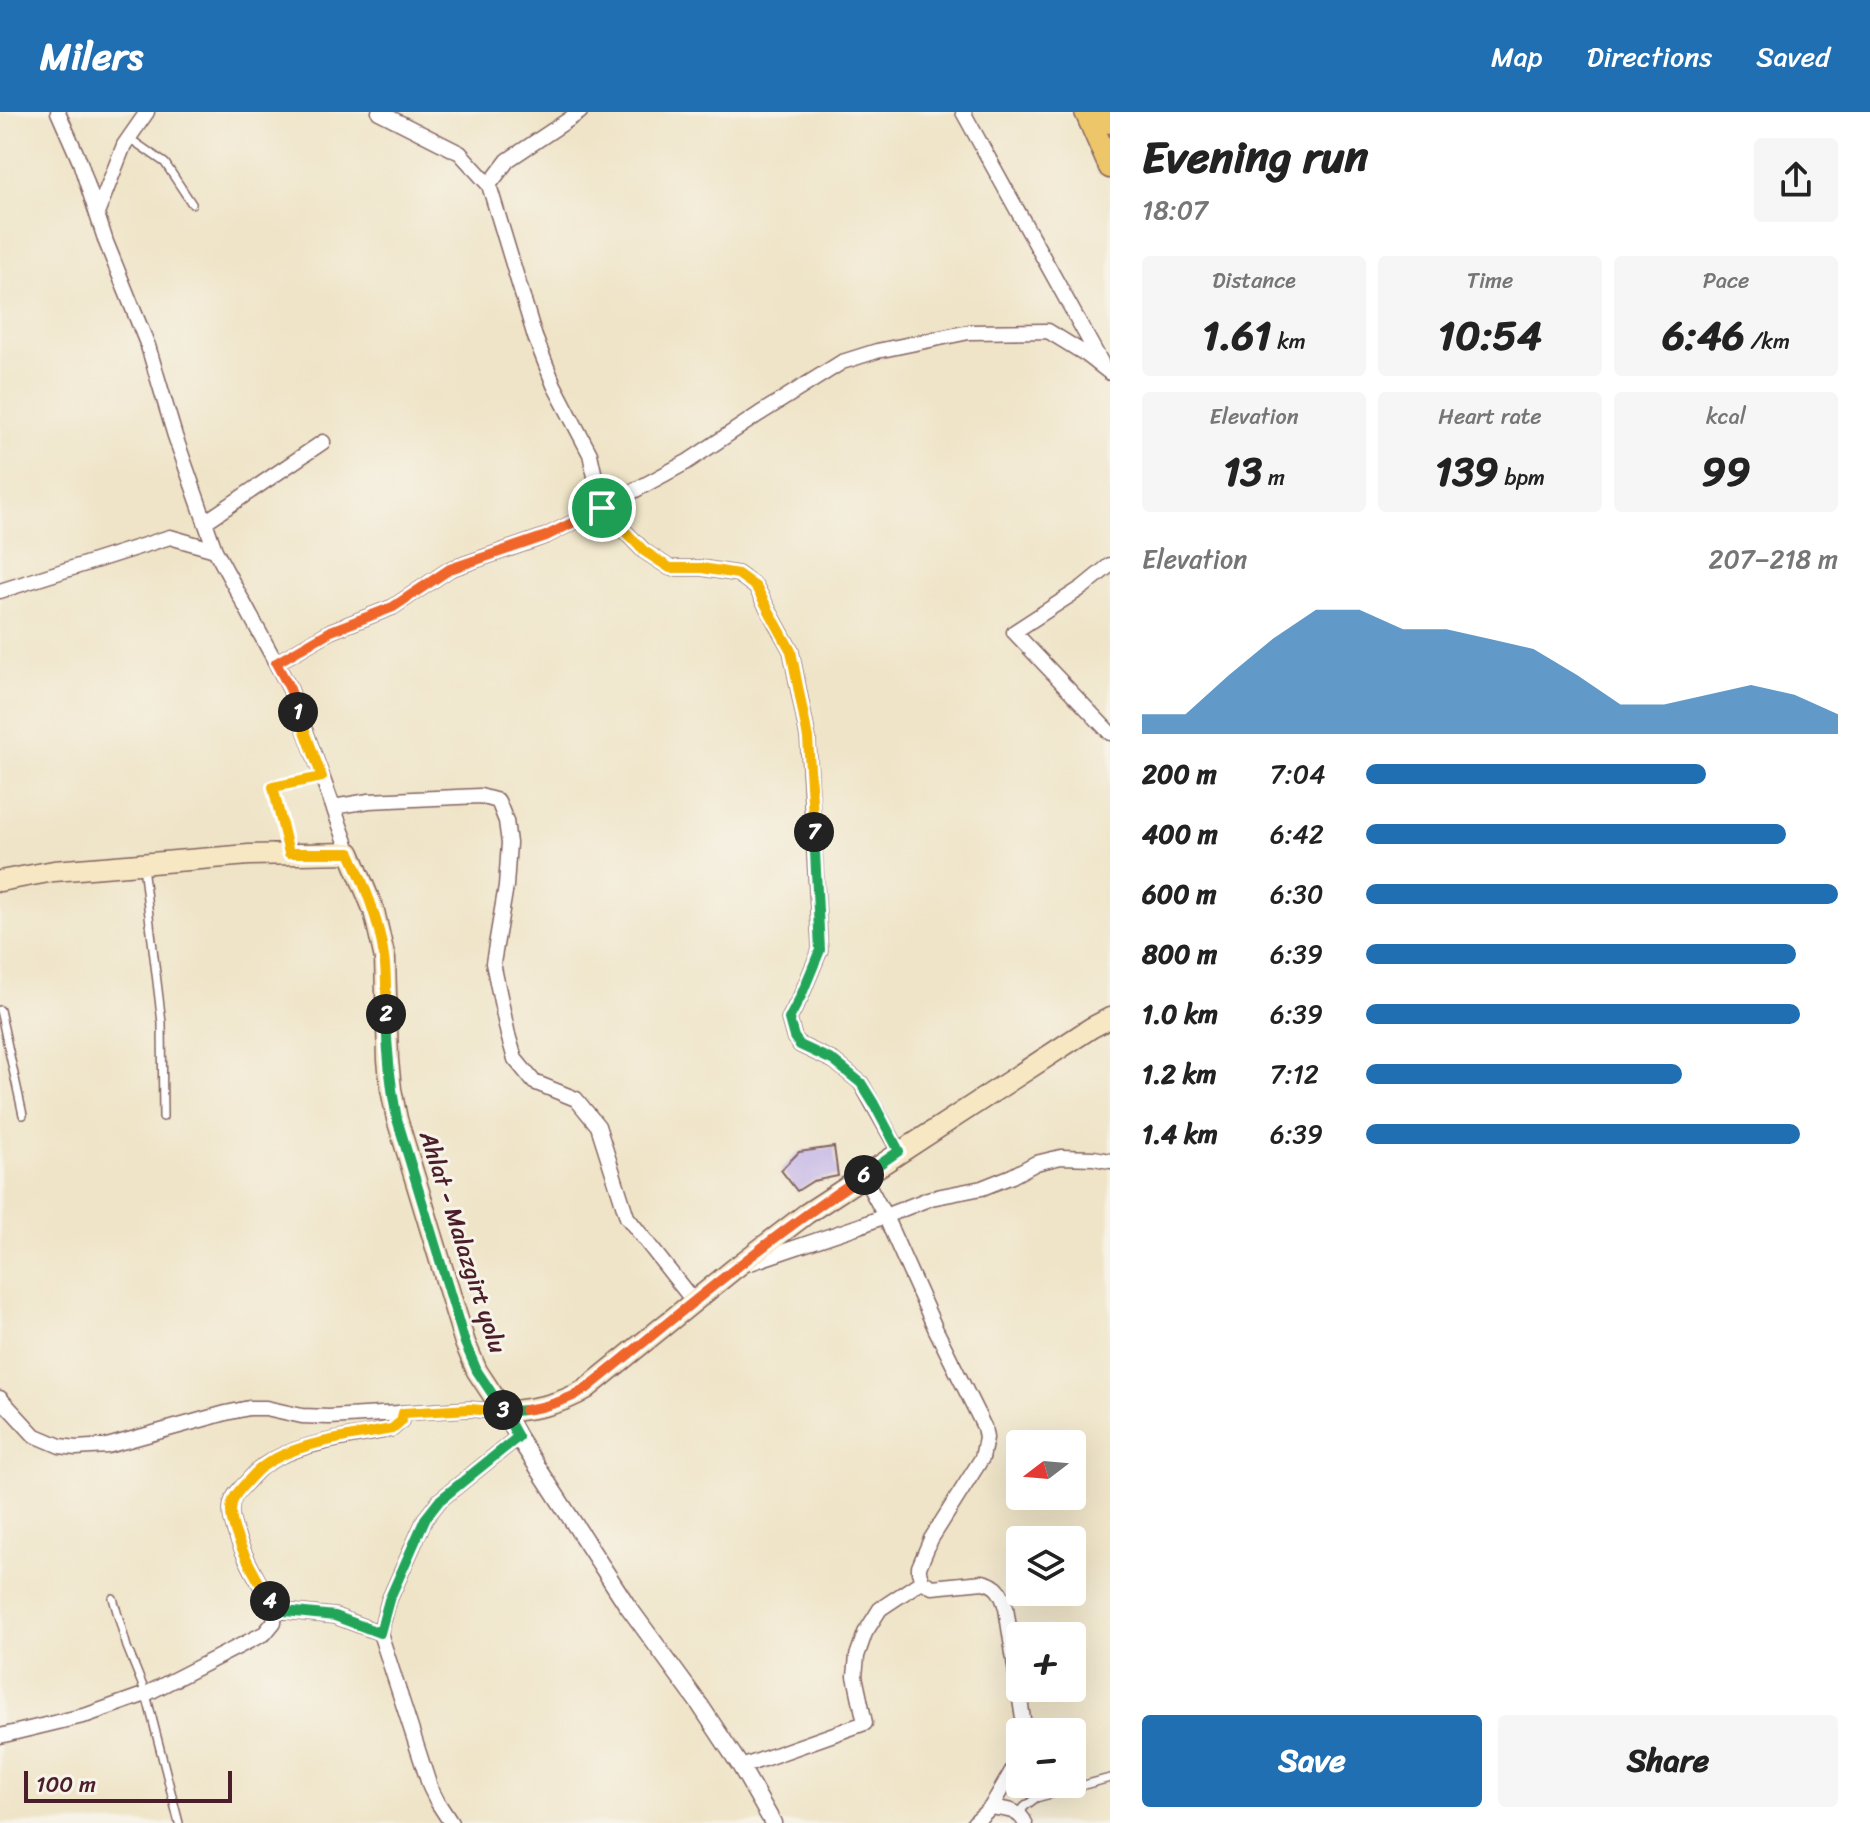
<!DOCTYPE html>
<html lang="en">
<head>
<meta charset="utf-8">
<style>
  :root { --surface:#fff; --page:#f6f6f6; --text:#222; --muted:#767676; --accent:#1f6fb2 }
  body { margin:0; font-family:Sriracha,sans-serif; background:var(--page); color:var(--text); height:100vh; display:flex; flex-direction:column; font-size:30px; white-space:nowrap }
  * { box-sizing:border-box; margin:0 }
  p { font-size:26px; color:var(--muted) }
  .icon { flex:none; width:44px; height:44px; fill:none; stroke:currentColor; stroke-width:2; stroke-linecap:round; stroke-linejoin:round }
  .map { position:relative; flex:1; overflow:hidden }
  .drawer { display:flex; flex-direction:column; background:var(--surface); width:760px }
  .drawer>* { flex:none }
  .needle { width:52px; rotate:254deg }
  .tools { position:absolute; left:1006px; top:1318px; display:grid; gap:16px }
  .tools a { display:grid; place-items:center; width:80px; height:80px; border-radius:8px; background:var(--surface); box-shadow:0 8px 32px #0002; font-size:40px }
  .scale { position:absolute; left:24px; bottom:20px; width:208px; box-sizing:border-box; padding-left:8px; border:4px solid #4a1f2b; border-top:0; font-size:22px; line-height:28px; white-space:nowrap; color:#4a1f2b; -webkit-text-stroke:6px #f7f3e8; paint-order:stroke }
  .pin { position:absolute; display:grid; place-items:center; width:68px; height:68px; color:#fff; margin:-34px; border:4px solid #fff; border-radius:50%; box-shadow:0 2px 8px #0007 }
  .km { position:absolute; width:40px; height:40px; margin:-20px; border-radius:50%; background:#222; color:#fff; font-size:22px; line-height:40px; text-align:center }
  .round { display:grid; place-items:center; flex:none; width:84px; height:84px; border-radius:8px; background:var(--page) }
  .summary { display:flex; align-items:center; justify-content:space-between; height:136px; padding:0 32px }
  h1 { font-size:44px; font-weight:700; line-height:60px }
  .stats { display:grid; grid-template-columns:repeat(3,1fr); gap:12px; height:136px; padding:8px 32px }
  .stats div { display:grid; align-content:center; border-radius:8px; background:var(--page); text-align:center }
  .stats b { font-size:40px; font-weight:700 }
  .stats small { font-size:22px; font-weight:400 }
  .stats p { font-size:22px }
  .chart { height:224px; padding:16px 32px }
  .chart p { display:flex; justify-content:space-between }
  .chart svg { width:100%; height:144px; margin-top:8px; fill:var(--accent); opacity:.7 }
  .button { display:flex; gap:16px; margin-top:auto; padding:16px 32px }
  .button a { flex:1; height:92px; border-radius:8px; background:var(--accent); color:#fff; font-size:32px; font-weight:700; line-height:92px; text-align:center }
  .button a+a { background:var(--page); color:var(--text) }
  ul { padding:0 32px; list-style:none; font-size:26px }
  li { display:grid; grid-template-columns:128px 96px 1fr; align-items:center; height:60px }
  li i { height:20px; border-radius:10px; background:var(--accent) }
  header { display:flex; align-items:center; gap:48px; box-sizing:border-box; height:112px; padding:0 40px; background:var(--accent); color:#fff }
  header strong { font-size:38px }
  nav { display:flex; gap:44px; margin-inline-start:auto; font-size:28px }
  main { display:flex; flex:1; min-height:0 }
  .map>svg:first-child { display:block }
  .building { fill:#bcace6 }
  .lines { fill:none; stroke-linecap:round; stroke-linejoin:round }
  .service-casing { stroke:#846462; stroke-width:10 }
  .minor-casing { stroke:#846462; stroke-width:17 }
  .tertiary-casing { stroke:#846462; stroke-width:19 }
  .secondary-casing { stroke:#846462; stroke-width:23 }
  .primary-casing { stroke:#846462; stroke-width:25 }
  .service { stroke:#fff; stroke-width:7 }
  .minor { stroke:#fff; stroke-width:14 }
  .tertiary { stroke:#fff; stroke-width:16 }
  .secondary { stroke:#f7e8c3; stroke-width:20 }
  .primary { stroke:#ecc669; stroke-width:22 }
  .split-1-casing { stroke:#fff; stroke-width:16 }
  .split-2-casing { stroke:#fff; stroke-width:16 }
  .split-3-casing { stroke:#fff; stroke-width:16 }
  .split-4-casing { stroke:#fff; stroke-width:16 }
  .split-5-casing { stroke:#fff; stroke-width:16 }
  .split-6-casing { stroke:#fff; stroke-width:16 }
  .split-7-casing { stroke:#fff; stroke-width:16 }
  .split-8-casing { stroke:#fff; stroke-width:16 }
  .split-1 { stroke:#f0652b; stroke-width:10 }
  .split-2 { stroke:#f5b400; stroke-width:10 }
  .split-3 { stroke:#22a559; stroke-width:10 }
  .split-4 { stroke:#f5b400; stroke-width:10 }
  .split-5 { stroke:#22a559; stroke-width:10 }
  .split-6 { stroke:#f0652b; stroke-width:10 }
  .split-7 { stroke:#22a559; stroke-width:10 }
  .split-8 { stroke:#f5b400; stroke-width:10 }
  .labels { text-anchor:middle; stroke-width:6; stroke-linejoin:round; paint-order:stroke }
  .street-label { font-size:24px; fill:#4a1f2b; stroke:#f7f3e8 }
</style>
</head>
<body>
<header>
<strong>Milers</strong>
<nav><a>Map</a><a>Directions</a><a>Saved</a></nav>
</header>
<main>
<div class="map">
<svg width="1110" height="1711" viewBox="0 0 1110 1711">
  <rect width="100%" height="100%" fill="#f7f3e8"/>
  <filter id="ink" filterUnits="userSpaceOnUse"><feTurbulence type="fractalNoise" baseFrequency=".0125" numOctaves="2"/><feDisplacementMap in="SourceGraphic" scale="16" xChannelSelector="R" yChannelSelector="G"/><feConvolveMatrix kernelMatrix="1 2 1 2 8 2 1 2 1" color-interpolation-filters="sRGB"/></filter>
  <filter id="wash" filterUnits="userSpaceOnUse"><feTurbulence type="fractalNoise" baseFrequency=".006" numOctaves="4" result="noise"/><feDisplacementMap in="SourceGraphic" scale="32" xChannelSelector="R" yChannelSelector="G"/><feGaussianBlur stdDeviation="1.8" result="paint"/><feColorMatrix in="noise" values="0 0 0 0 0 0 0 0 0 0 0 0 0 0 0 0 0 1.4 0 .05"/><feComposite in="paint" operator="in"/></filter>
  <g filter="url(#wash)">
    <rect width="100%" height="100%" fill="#efe4c7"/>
    <g id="blocks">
      <path class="building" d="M 834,1035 L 838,1064 L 813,1069 L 797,1079 L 781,1058 L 799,1040 Z"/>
    </g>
  </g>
  <g filter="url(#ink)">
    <use href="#blocks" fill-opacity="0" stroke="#846462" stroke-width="2"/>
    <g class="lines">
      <g class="service-casing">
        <path id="service" d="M 129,26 L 165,51 L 192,92
          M 289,740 L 273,675 L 322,665
          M 143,754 L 162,911 L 163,1005
          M 0,898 L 23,1003
          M 113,1486 L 127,1535 L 146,1582 L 179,1711
          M 1020,1702 L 1024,1695 L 1036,1686 L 1110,1666"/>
      </g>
      <g class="minor-casing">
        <path id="minor" d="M 58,0 L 80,50 L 106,130 L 148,234 L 175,324 L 215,438 L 290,577 L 350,741
          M 379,0 L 460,41 L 489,73 L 535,225 L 554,273 L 590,342 L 602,396 L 644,439 L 670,456 L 702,456 L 738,462 L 756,475 L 791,539 L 808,626 L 820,838 L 801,884 L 789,907 L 794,925 L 800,933 L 834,949 L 861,971 L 899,1039
          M 963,0 L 1101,250
          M 489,73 L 508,48 L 580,0
          M 97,102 L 124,33 L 147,0
          M 205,410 L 323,330
          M 1110,453 L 1083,475 L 1014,520 L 1110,621
          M 0,479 L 170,425 L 215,438
          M 276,551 L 331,519 L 393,495 L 450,457 L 546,424 L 608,393 L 687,350 L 759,302 L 842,250 L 877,239 L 969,220 L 1048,219 L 1087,243 L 1110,261
          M 333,695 L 369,689 L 480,684 L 498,689 L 506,709 L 509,731 L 506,774 L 493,851 L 508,923 L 515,947 L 534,970 L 576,987 L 598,1014 L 627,1105 L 694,1190
          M 863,1063 L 885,1104 L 936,1218 L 984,1315 L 986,1326 L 982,1346 L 931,1427 L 919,1455 L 919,1460 L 922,1469 L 932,1475 L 983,1470 C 998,1473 1002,1482 1006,1496 L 1025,1620
          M 750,1151 L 862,1113 L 931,1086 L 982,1076 L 1012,1064 L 1036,1051 L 1061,1045 L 1094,1046 L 1110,1049
          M 0,1286 L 34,1323 L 60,1334 L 76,1336 L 107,1334 L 226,1301 L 249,1296 L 266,1296 L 302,1304 L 329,1305 L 470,1297 L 504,1300
          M 403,1301 L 401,1309 L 392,1317 C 351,1326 297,1330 263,1354 C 256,1359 251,1366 245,1372 C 238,1379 231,1386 231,1398 C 230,1423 262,1476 275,1498 L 335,1504 L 380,1521 L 430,1675 L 438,1691 L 451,1711
          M 380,1521 L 389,1488 L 425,1407 L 440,1388 L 518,1325
          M 0,1624 L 87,1603 L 146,1582 L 265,1521 L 274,1510 L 275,1498
          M 741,1655 L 865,1611 L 855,1564 L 857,1544 L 865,1521 L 880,1497 L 922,1469
          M 991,1695 C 1005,1698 1019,1697 1025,1711
          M 974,1711 L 991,1695 L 1020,1645"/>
      </g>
      <g class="tertiary-casing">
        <path id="tertiary" d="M 504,1300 L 518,1325 L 627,1493 L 700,1593 L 741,1655 L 773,1711"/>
      </g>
      <g class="secondary-casing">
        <path id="secondary" d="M 0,769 L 54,759 L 249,743 L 350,741 L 374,799 L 385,847 L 388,948 L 391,977 L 397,1007 L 465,1231 L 477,1259 L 504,1300 C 534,1297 560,1293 586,1277 L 734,1157 L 806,1102 L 1091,916 L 1110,906"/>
      </g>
      <g class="primary-casing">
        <path id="primary" d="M 1086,0 L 1110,55
          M 1106,0 L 1110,10"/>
      </g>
      <use href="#service" class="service"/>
      <use href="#minor" class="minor"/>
      <use href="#tertiary" class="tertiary"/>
      <use href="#secondary" class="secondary"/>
      <use href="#primary" class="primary"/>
    </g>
  </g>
  <g class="lines" filter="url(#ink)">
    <g class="split-1-casing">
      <path id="split-1" d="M 298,600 L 290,577 L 276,551 L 331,519 L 393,495 L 450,457 L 546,424 L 602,396"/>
    </g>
    <g class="split-2-casing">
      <path id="split-2" d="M 298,600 L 322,665 L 273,675 L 289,741 L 350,741 C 365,774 379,808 384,845 C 387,863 386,883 386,902"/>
    </g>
    <g class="split-3-casing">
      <path id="split-3" d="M 386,902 C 387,938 390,972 397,1007 L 465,1231 L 477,1259 L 503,1298"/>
    </g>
    <g class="split-4-casing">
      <path id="split-4" d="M 270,1489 C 258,1469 231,1422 231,1399 C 231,1387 237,1381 244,1373 C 250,1367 255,1360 262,1355 C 295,1330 351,1325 392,1317 L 401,1309 L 403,1301 L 470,1297 L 504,1300 L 503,1298"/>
    </g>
    <g class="split-5-casing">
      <path id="split-5" d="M 270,1489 L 275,1498 L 335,1504 L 380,1521 L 389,1488 L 425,1407 L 440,1388 L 518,1325 L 504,1300 L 525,1298"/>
    </g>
    <g class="split-6-casing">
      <path id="split-6" d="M 525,1298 C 548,1295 566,1289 586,1277 C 677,1204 766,1127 864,1063"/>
    </g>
    <g class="split-7-casing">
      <path id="split-7" d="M 814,720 L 820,838 L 801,884 L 789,907 L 794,925 L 800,933 L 834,949 L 861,971 L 874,992 L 899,1039 L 864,1063"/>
    </g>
    <g class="split-8-casing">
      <path id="split-8" d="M 602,396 L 644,439 L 670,456 L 702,456 L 738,462 L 756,475 L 791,539 L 808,626 L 814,720"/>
    </g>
    <use href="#split-1" class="split-1"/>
    <use href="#split-2" class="split-2"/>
    <use href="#split-3" class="split-3"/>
    <use href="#split-4" class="split-4"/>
    <use href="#split-5" class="split-5"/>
    <use href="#split-6" class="split-6"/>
    <use href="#split-7" class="split-7"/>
    <use href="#split-8" class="split-8"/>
  </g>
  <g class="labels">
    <g class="street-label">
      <text transform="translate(463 1130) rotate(72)" y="8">Ahlat - Malazgirt yolu</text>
    </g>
  </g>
</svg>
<div class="tools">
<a><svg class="needle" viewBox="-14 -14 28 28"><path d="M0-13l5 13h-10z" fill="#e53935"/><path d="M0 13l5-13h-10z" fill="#767676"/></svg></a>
<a><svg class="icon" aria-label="layers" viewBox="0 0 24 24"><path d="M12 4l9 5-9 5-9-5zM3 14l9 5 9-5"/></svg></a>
<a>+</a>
<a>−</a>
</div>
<div class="scale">100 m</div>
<div class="pin" style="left:602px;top:396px;background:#1e9e55"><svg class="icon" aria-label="arrive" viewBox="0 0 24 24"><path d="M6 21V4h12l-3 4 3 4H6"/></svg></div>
<b class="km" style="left:298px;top:600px">1</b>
<b class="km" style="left:386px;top:902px">2</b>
<b class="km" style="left:503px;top:1298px">3</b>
<b class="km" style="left:270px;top:1489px">4</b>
<b class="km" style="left:864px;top:1063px">6</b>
<b class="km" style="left:814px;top:720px">7</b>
</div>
<section class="drawer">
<div class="summary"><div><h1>Evening run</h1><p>18:07</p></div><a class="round"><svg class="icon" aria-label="share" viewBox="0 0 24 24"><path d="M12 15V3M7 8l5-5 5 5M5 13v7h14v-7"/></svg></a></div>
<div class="stats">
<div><p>Distance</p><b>1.61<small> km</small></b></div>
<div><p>Time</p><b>10:54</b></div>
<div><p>Pace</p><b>6:46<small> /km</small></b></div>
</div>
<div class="stats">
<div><p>Elevation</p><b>13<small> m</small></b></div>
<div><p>Heart rate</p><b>139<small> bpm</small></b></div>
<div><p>kcal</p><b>99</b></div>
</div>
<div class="chart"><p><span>Elevation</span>207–218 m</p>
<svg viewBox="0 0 160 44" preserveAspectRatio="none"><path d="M0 44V38L10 38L20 26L30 15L40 6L50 6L60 12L70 12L80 15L90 18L100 26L110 35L120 35L130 32L140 29L150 32L160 38V44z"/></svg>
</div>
<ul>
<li><b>200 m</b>7:04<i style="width:72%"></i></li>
<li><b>400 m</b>6:42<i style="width:89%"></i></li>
<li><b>600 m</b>6:30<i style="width:100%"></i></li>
<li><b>800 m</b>6:39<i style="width:91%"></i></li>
<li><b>1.0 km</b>6:39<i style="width:92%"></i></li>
<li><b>1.2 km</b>7:12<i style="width:67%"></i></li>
<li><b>1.4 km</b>6:39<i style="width:92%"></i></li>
</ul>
<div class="button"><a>Save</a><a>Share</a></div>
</section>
</main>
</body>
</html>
